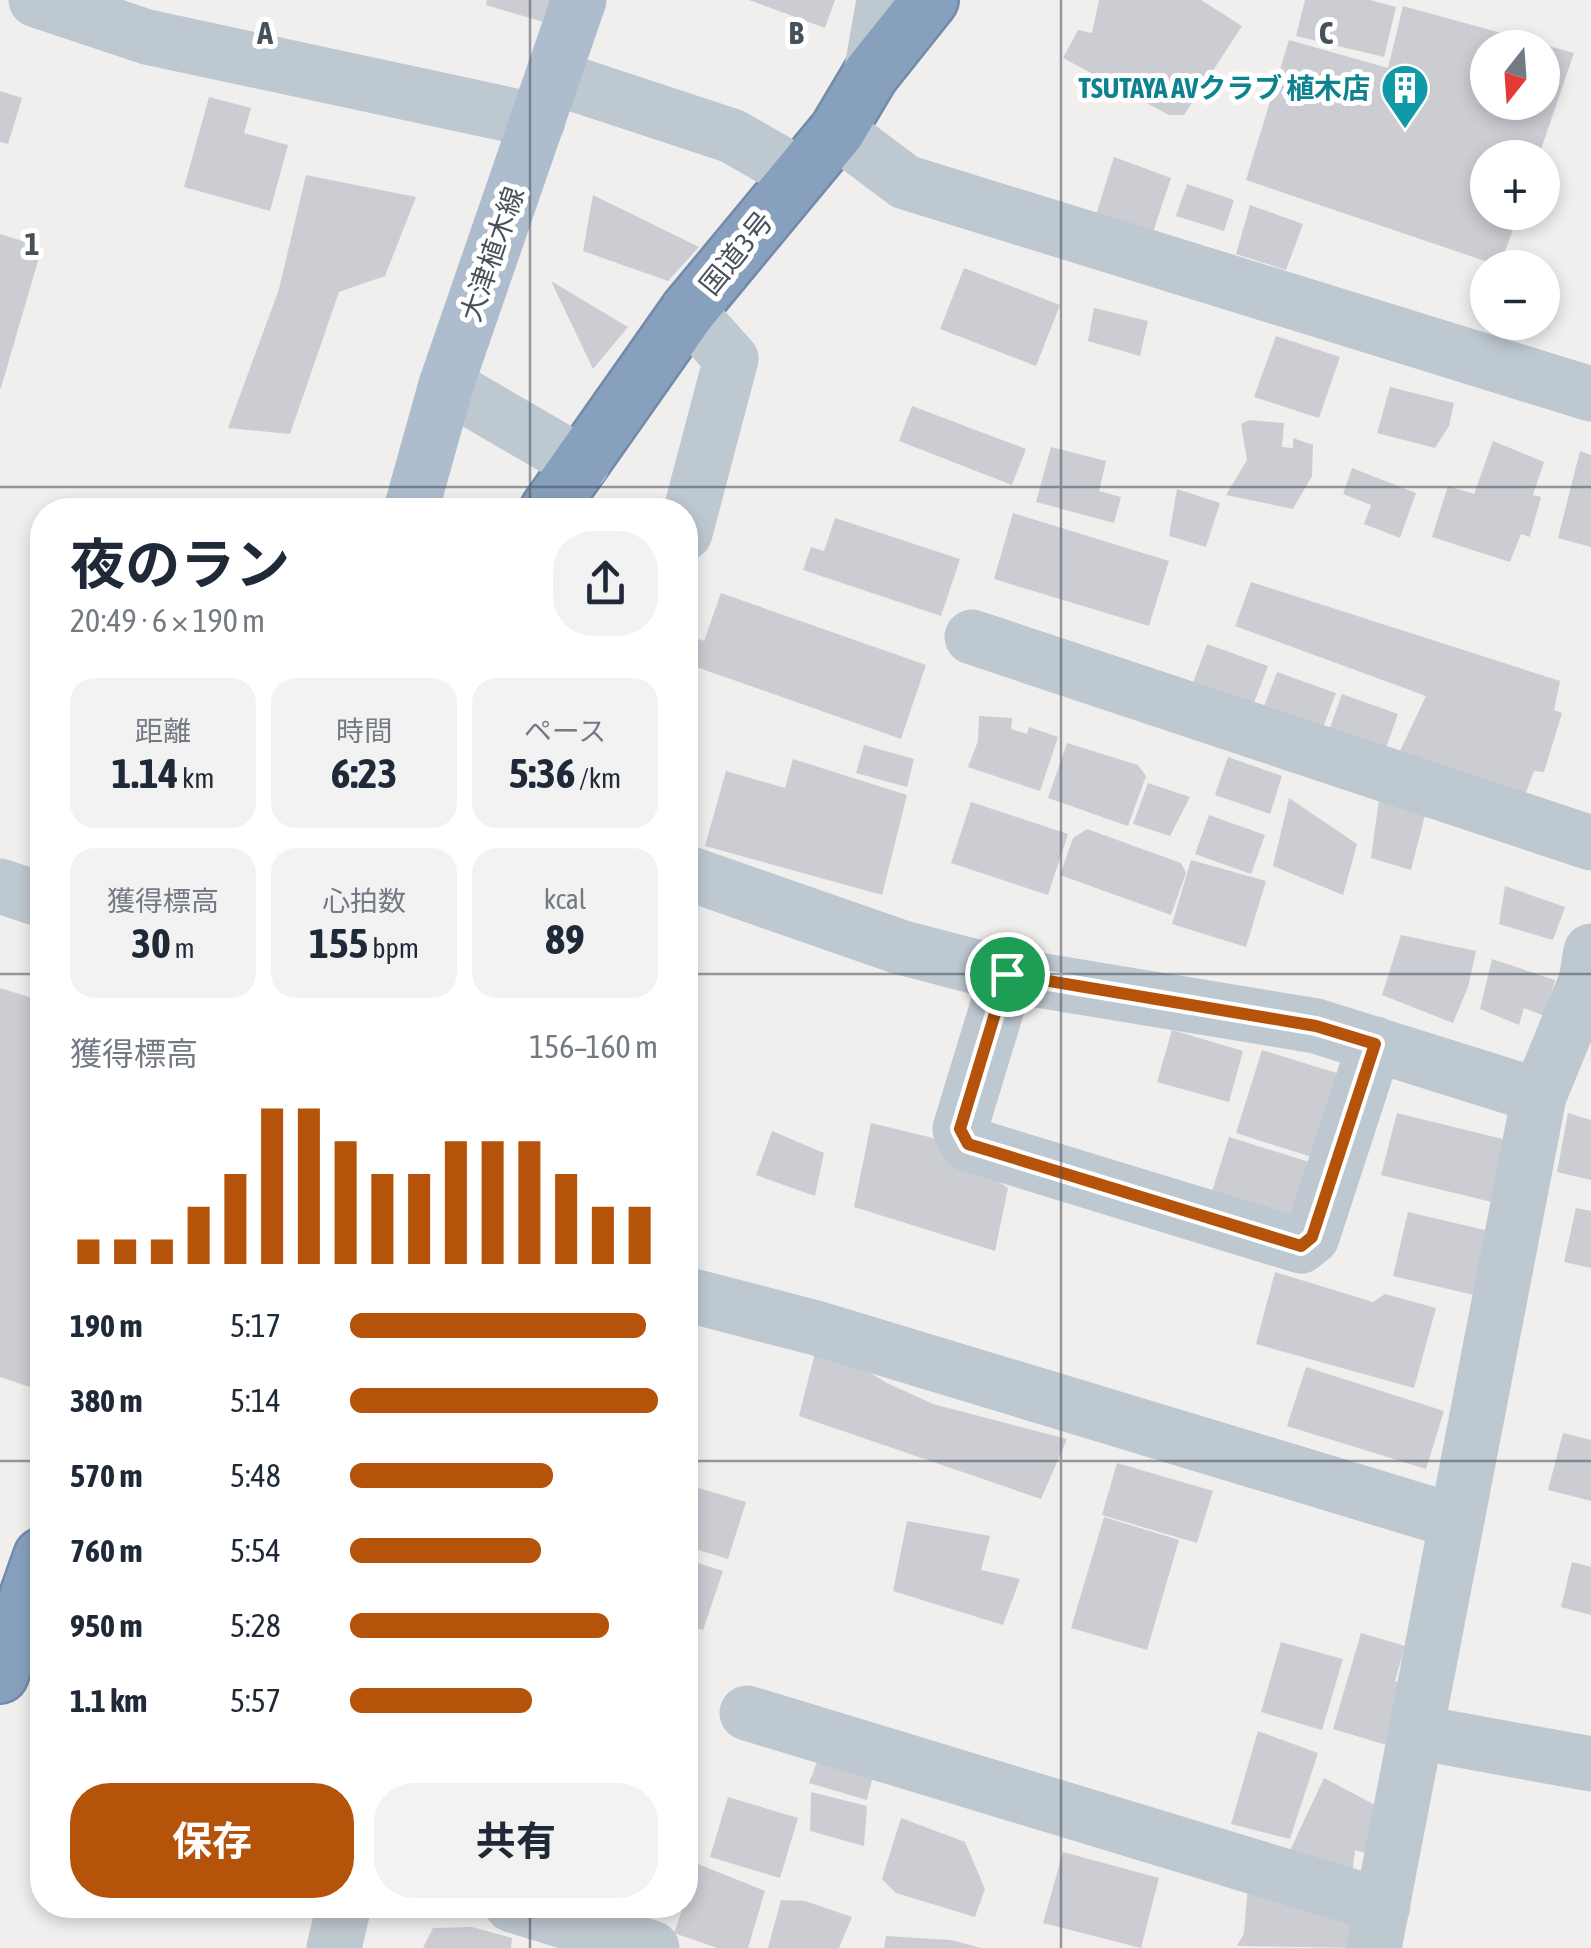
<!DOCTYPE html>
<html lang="ja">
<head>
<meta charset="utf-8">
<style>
  :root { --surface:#fff; --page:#f2f2f3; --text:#1f2937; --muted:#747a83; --accent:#b45309 }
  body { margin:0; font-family:"Asap Condensed","Noto Sans JP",sans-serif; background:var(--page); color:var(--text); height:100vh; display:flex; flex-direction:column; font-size:38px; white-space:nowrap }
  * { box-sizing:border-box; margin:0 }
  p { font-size:32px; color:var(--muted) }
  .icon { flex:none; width:55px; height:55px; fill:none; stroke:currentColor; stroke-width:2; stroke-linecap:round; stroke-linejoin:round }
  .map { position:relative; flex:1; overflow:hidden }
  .details { position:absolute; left:30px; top:498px; width:668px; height:1420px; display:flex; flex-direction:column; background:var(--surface); border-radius:40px; box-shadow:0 5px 15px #0003 }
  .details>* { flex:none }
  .needle { width:65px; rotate:197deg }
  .tools { position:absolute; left:1470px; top:30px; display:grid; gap:20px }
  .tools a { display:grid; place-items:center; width:90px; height:90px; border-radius:50%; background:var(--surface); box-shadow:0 5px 15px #0003; font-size:50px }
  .pin { position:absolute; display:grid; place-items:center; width:85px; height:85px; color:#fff; margin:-42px; border:5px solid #fff; border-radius:50%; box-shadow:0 2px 10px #0007 }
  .round { display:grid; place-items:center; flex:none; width:105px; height:105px; border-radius:40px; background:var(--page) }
  .overview { display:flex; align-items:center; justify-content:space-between; height:170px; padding:0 40px }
  h1 { font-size:55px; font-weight:700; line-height:75px }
  .metrics { display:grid; grid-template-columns:repeat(3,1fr); gap:15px; height:170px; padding:10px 40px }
  .metrics div { display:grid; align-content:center; border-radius:25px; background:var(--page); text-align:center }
  .metrics b { font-size:42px; font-weight:700 }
  .metrics small { font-size:28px; font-weight:400 }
  .metrics p { font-size:28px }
  .chart { height:280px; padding:20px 40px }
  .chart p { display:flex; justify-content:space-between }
  .chart svg { width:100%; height:180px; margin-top:10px; stroke:var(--accent); stroke-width:6 }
  .button { display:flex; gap:20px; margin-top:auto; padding:20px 40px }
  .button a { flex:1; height:115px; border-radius:40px; background:var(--accent); color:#fff; font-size:40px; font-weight:700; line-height:115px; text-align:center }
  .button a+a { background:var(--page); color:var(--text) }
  ul { padding:0 40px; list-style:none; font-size:32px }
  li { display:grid; grid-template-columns:160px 120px 1fr; align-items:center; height:75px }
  li i { height:25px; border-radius:12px; background:var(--accent) }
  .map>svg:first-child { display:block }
  .building { fill:#cbcdd3; fill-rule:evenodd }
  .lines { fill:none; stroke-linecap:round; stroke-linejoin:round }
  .highway-casing { stroke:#718ba8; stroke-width:60 }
  .minor { stroke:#bec8d0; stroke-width:55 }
  .major { stroke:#aebdcd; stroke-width:55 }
  .highway { stroke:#86a0bd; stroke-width:55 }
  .route-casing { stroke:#fff; stroke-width:20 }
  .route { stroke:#b45309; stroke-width:12 }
  .grid { fill:none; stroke:#46515b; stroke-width:2.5; stroke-opacity:0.55 }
  .labels { text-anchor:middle; stroke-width:10; stroke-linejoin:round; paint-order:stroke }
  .culture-label { font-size:28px; font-weight:bold; fill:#0d838f; stroke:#fff; text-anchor:end }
  .street-label { font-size:28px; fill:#46515b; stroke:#fff }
  .grid-label { font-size:32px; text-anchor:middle; font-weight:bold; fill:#46515b; stroke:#fff; stroke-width:10; stroke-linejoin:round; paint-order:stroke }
</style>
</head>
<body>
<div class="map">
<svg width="1591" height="1948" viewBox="0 0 1591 1948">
  <rect width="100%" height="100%" fill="#f1eeee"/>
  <path class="building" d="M 487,0 L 568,0 L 560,27 L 486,5 Z
    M 749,0 L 835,0 L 825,28 Z
    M 1099,0 L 1201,0 L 1242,26 L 1184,115 L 1169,115 L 1063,58 L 1078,30 L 1092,33 Z
    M 1305,0 L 1370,0 L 1396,7 L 1384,57 L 1296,36 Z
    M 1403,6 L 1574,53 L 1538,158 L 1488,158 L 1488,212 L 1519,212 L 1500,266 L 1246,180 L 1289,40 L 1388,68 ZM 1488,48 L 1542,48 L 1542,102 L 1488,102 Z
    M 0,91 L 22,98 L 8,144 L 0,142 Z
    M 209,97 L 251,108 L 244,133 L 288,145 L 270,211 L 184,187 Z
    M 1114,157 L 1171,178 L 1153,232 L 1096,215 Z
    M 306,175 L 416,197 L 385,276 L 339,292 L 290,434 L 228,428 L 279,289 Z
    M 1187,184 L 1234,200 L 1224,231 L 1176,216 Z
    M 593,195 L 699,247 L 668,281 L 583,251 Z
    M 1250,205 L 1303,224 L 1286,270 L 1236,254 Z
    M 0,234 L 42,247 L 1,388 L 0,388 Z
    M 964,268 L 1060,305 L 1036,366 L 940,329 Z
    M 551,281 L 628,327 L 593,369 Z
    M 1094,308 L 1148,321 L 1140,356 L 1088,341 Z
    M 1276,336 L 1340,357 L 1319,418 L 1254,397 Z
    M 1390,387 L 1454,403 L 1449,426 L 1435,448 L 1377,433 Z
    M 912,406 L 1026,449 L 1012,485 L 899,441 Z
    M 1249,420 L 1284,423 L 1282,447 L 1293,448 L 1293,438 L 1313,445 L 1312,476 L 1293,509 L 1226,495 L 1247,460 L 1241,424 Z
    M 1493,441 L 1544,462 L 1533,495 L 1541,497 L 1530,537 L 1521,534 L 1510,562 L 1432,537 L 1448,486 L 1474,494 Z
    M 1051,447 L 1106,461 L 1099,491 L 1121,497 L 1114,523 L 1036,502 Z
    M 1580,451 L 1591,455 L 1591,547 L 1558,538 Z
    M 1352,468 L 1416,493 L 1400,538 L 1364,524 L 1371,505 L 1343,494 Z
    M 1177,489 L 1220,503 L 1206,547 L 1169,536 Z
    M 1013,513 L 1169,561 L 1149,626 L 994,579 Z
    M 835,518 L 960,559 L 941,616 L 803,570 L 811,547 L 824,551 Z
    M 1251,582 L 1560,681 L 1554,710 L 1562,713 L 1544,772 L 1534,771 L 1525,795 L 1399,753 L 1426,696 L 1235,626 Z
    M 721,593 L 926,665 L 901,739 L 685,663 L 685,634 L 704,641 Z
    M 1207,644 L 1268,666 L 1252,708 L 1192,686 Z
    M 1277,672 L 1336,693 L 1320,735 L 1261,714 Z
    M 1342,694 L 1398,714 L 1382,759 L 1326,739 Z
    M 979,716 L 1012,718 L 1011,729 L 1027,734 L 1029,727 L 1058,737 L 1040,791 L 968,767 L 978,741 Z
    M 1067,743 L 1138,765 L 1146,776 L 1128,826 L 1048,798 Z
    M 864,745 L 914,759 L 907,787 L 856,773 Z
    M 1228,757 L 1282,776 L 1270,814 L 1215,795 Z
    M 793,759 L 907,795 L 882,895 L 705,846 L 726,771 L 785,788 Z
    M 1148,783 L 1190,797 L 1170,836 L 1133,824 Z
    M 1289,798 L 1357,844 L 1343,895 L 1273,866 Z
    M 1379,799 L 1425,815 L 1411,870 L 1371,858 Z
    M 971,802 L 1068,834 L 1048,895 L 951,863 Z
    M 1209,815 L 1265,835 L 1251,874 L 1195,854 Z
    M 1087,829 L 1181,863 L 1186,873 L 1171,915 L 1060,875 L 1073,838 Z
    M 1191,860 L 1266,881 L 1246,947 L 1172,924 Z
    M 1505,886 L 1565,907 L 1553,940 L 1499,924 Z
    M 1401,935 L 1476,951 L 1468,987 L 1453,1023 L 1382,995 Z
    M 1492,959 L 1555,980 L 1545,1016 L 1524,1008 L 1519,1025 L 1480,1009 Z
    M 0,988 L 42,1001 L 42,1350 L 30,1387 L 0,1377 Z
    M 1172,1030 L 1243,1051 L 1229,1102 L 1157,1082 Z
    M 1262,1050 L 1353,1078 L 1327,1162 L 1236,1133 Z
    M 1397,1113 L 1527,1145 L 1512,1207 L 1381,1175 Z
    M 1568,1113 L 1591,1120 L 1591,1180 L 1557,1172 Z
    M 871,1123 L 933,1138 L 1008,1188 L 995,1251 L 854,1207 Z
    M 772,1131 L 824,1153 L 815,1196 L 756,1175 Z
    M 1229,1137 L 1319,1165 L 1298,1232 L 1208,1204 Z
    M 1576,1208 L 1591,1211 L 1591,1268 L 1564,1262 Z
    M 1408,1212 L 1506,1235 L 1491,1299 L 1393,1276 Z
    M 1275,1272 L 1373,1302 L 1385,1294 L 1436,1308 L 1414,1388 L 1256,1344 Z
    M 818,1341 L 887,1383 L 933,1404 L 1067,1439 L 1041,1499 L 799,1416 Z
    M 1306,1367 L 1444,1411 L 1426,1469 L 1287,1426 Z
    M 1563,1433 L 1591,1440 L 1591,1501 L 1548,1490 Z
    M 1117,1463 L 1213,1491 L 1197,1543 L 1102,1515 Z
    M 685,1484 L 746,1502 L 728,1559 L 685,1546 Z
    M 1104,1517 L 1179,1540 L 1147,1650 L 1071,1628 Z
    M 907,1521 L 990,1536 L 981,1570 L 1020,1579 L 1003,1625 L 893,1591 Z
    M 685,1559 L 723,1571 L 703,1630 L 685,1624 Z
    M 1572,1562 L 1591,1567 L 1591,1615 L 1561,1607 Z
    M 1361,1633 L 1405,1646 L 1395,1681 L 1418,1688 L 1400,1749 L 1333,1729 Z
    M 1281,1642 L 1343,1659 L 1322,1730 L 1261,1712 Z
    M 1258,1731 L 1318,1753 L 1290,1839 L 1231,1824 Z
    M 823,1746 L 877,1760 L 867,1800 L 809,1783 Z
    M 1324,1778 L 1392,1814 L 1383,1859 L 1355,1850 L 1351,1885 L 1285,1861 Z
    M 811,1792 L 867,1806 L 864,1846 L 810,1831 Z
    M 728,1797 L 798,1818 L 780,1878 L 710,1857 Z
    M 901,1818 L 965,1842 L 985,1889 L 975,1917 L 896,1893 L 882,1879 Z
    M 1063,1852 L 1159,1878 L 1141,1948 L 1043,1923 Z
    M 698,1864 L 765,1891 L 748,1948 L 717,1948 L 674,1933 Z
    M 1248,1885 L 1368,1928 L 1363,1948 L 1237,1946 L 1244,1933 Z
    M 781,1900 L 805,1901 L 852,1917 L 839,1948 L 768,1948 Z
    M 472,1927 L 512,1938 L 511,1948 L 423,1948 L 433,1928 Z
    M 886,1936 L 951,1940 L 981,1948 L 884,1948 Z"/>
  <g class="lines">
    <g class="highway-casing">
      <path id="highway" d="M 548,510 L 688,311 L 837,131 L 871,74 L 930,0
        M 0,1675 L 42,1556"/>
    </g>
    <path class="minor" d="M 36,0 L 147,37 L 538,121
      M 871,74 L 884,0
      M 553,77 L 732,136 L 800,175
      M 837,131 L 905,182 L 1591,394
      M 446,385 L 582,464
      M 685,533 L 731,359 L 688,311
      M 972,637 L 1591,843
      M 685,872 L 900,947 L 1007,975 L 1316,1026 L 1539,1096
      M 0,886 L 42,900
      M 1007,975 L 960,1129 L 968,1144 L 1301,1246 L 1312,1237 L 1375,1044
      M 685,1294 L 816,1328 L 1454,1521
      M 747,1713 L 1383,1906
      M 1416,1732 L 1591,1764
      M 512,1905 L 652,1948
      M 334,1948 L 344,1905
      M 1374,1948 L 1539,1096 L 1586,981 L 1591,951"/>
    <path class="major" d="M 411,510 L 446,385 L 579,0"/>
    <use href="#highway" class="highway"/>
  </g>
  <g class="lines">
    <g class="route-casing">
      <path id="route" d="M 1007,974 L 1316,1026 L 1375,1044 L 1312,1237 L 1301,1246 L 968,1144 L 960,1129 Z"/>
    </g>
    <use href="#route" class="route"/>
  </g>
  <path class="grid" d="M 530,0 L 530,510M 1061,0 L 1061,1948M 0,487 L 1591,487M 0,974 L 42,974M 685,974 L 1591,974M 0,1461 L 42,1461M 685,1461 L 1591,1461M 530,1905 L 530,1948"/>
  <defs>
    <g id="building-pin" transform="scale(2.5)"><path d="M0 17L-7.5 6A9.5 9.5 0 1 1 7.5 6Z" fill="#0f9aa8" stroke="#fff"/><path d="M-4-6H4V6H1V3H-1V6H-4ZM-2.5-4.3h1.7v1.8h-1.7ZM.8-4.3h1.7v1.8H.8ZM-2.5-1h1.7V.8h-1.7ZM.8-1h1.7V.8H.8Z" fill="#fff"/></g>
  </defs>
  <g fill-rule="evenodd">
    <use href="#building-pin" x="1405" y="88"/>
  </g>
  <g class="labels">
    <g class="culture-label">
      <text x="1370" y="98">TSUTAYA AVクラブ 植木店</text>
    </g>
    <g class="street-label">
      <text transform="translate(736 253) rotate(-51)" y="10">国道3号</text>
      <text transform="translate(492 254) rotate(-71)" y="10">大津植木線</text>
    </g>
  </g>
  <g class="grid-label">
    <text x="265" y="44">A</text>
    <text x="796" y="44">B</text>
    <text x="1326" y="44">C</text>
    <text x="32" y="255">1</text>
  </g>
</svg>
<div class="tools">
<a><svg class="needle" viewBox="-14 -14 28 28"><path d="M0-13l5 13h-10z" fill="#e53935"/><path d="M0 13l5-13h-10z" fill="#747a83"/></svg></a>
<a>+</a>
<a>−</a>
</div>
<div class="pin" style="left:1007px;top:974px;background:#1e9e55"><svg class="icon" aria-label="arrive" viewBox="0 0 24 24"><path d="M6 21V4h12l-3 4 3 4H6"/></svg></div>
<section class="details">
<div class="overview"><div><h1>夜のラン</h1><p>20:49 · 6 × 190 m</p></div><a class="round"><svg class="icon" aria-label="share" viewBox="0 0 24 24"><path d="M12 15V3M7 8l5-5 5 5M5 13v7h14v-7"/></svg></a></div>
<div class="metrics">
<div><p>距離</p><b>1.14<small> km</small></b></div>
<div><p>時間</p><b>6:23</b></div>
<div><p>ペース</p><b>5:36<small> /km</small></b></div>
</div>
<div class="metrics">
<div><p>獲得標高</p><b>30<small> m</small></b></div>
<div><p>心拍数</p><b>155<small> bpm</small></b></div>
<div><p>kcal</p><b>89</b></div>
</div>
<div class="chart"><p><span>獲得標高</span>156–160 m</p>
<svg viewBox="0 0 160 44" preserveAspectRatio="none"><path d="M5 44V38M15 44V38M25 44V38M35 44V30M45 44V22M55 44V6M65 44V6M75 44V14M85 44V22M95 44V22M105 44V14M115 44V14M125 44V14M135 44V22M145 44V30M155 44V30"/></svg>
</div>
<ul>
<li><b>190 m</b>5:17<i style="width:96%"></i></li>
<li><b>380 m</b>5:14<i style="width:100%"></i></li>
<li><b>570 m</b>5:48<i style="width:66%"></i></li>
<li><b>760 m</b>5:54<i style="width:62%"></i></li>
<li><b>950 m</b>5:28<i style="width:84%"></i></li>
<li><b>1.1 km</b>5:57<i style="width:59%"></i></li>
</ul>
<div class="button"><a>保存</a><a>共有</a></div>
</section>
</div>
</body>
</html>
